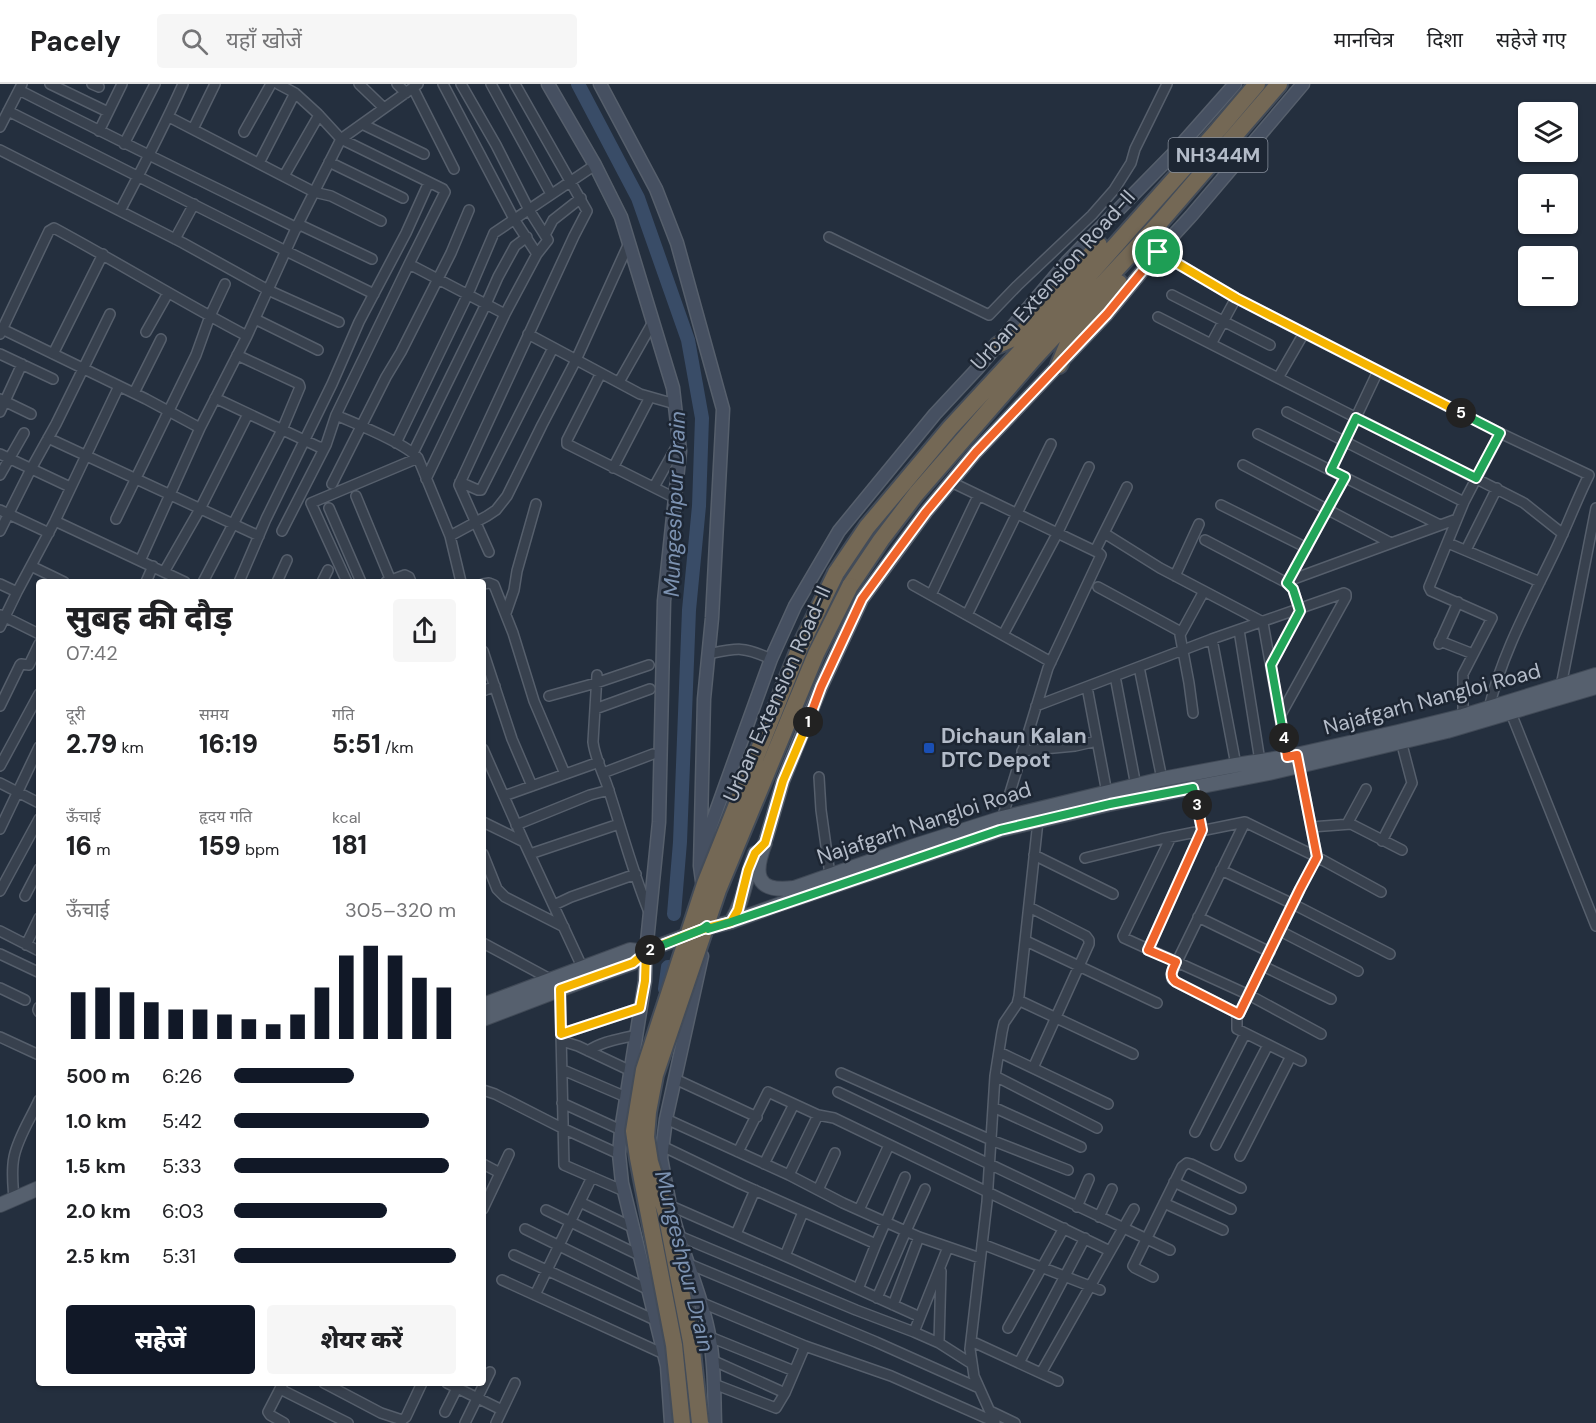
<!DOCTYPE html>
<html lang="hi">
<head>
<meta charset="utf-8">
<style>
  :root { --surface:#fff; --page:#f6f6f6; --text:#202124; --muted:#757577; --line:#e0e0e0; --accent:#111827 }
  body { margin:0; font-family:"DM Sans","Noto Sans Devanagari",sans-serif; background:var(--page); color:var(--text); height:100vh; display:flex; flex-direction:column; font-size:22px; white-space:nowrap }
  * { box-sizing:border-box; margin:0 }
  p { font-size:20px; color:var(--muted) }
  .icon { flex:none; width:33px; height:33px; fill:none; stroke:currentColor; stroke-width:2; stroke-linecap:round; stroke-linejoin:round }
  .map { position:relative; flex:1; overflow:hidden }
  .side { position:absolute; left:36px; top:495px; width:450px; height:807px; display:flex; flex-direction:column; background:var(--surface); border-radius:6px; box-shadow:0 2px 4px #0004 }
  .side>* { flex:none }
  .tools { position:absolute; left:1518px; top:18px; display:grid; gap:12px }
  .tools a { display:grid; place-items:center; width:60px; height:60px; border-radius:6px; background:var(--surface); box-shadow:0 2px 4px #0004; font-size:30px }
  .pin { position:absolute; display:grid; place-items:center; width:51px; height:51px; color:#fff; margin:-26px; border:3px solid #fff; border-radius:50%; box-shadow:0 2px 6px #0007 }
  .km { position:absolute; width:30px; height:30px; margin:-15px; border-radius:50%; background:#222; color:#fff; font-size:16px; line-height:30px; text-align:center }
  .round { display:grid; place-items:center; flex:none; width:63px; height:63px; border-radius:6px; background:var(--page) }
  .headline { display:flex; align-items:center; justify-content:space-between; height:102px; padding:0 30px }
  h1 { font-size:33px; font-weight:800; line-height:45px }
  .metrics { display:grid; grid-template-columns:repeat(3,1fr); gap:9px; height:102px; padding:6px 30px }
  .metrics div { display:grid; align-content:center }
  .metrics b { font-size:26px; font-weight:800 }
  .metrics small { font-size:16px; font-weight:400 }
  .metrics p { font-size:16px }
  .chart { height:168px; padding:12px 30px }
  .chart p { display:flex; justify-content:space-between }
  .chart svg { width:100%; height:108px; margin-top:6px; stroke:var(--accent); stroke-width:6 }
  .action { display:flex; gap:12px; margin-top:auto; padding:12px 30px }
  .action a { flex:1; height:69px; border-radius:6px; background:var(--accent); color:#fff; font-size:24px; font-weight:800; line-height:69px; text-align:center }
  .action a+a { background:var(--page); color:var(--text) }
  ul { padding:0 30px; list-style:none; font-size:20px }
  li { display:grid; grid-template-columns:96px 72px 1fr; align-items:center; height:45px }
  li i { height:15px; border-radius:8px; background:var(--accent) }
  header { display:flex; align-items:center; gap:36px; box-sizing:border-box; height:84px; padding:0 30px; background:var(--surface); border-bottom:2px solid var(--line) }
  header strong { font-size:28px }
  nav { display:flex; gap:33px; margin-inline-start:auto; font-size:21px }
  .search { width:420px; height:54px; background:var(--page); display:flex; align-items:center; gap:15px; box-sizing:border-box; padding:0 21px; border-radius:6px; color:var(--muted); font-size:22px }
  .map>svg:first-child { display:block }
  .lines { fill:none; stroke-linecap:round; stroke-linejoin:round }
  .river { stroke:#394c67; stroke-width:14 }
  .street-casing { stroke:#565f6c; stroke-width:12 }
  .secondary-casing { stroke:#565f6c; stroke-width:15 }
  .primary-casing { stroke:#414a57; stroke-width:16 }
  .highway-casing { stroke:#434c59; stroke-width:20 }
  .street { stroke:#38414e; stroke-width:9 }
  .secondary { stroke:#465061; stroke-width:12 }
  .primary { stroke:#56606e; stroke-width:14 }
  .highway { stroke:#746855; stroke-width:16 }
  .highway-bridge-casing { stroke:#434c59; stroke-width:20; stroke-linecap:butt }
  .highway-bridge { stroke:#746855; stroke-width:16 }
  .split-1-casing { stroke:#fff; stroke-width:12 }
  .split-2-casing { stroke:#fff; stroke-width:12 }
  .split-3-casing { stroke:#fff; stroke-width:12 }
  .split-4-casing { stroke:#fff; stroke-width:12 }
  .split-5-casing { stroke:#fff; stroke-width:12 }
  .split-6-casing { stroke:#fff; stroke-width:12 }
  .split-1 { stroke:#f0652b; stroke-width:8 }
  .split-2 { stroke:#f5b400; stroke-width:8 }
  .split-3 { stroke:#22a559; stroke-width:8 }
  .split-4 { stroke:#f0652b; stroke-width:8 }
  .split-5 { stroke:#22a559; stroke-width:8 }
  .split-6 { stroke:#f5b400; stroke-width:8 }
  .transit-dot { fill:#1a4fb4; stroke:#1d2633; stroke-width:2 }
  .labels { text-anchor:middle; stroke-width:5; stroke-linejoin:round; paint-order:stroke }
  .shield { fill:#1d2633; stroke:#878f9c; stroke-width:1.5 }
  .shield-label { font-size:20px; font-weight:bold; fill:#b4bcc9 }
  .street-label { font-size:21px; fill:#b4bcc9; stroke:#1d2633 }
  .poi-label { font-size:21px; font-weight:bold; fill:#b4bcc9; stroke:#1d2633; text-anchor:start }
  .water-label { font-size:22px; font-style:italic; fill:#7c92b1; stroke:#1d2633 }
</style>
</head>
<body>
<header>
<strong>Pacely</strong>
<div class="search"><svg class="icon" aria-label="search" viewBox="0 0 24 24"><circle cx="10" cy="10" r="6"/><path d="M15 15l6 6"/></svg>यहाँ खोजें</div>
<nav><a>मानचित्र</a><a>दिशा</a><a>सहेजे गए</a></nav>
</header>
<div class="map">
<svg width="1596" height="1339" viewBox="0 0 1596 1339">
  <rect width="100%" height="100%" fill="#242f3e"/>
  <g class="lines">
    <path class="river" d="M 578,0 L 638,114 L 688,256 L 702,334 L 699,422 L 689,526 L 680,758 L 674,830
      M 665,905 L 668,883"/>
    <g class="street-casing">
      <path id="street" d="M 50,0 L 108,28
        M 92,0 L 99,3
        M 359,0 L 384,24
        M 397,0 L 406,9
        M 443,0 L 514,135 L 537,170
        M 491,0 L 551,110
        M 413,4 L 454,85
        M 19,6 C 111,53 204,98 297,144
        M 8,27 L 286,167 L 374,210
        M 169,33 L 314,108 L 331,112 L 381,137
        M 362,40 L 424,70
        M 0,43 L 22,0
        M 193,45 L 215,0
        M 99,47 L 122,0
        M 244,48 L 271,0
        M 124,60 L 155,0
        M 0,66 L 183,159 L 268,206 L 339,238
        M 329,78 L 403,114
        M 259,79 L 295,9
        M 284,92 L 319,31
        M 120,127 C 142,85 164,43 183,0
        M 298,140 L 372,175
        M 545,151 L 553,136 L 581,114
        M 829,153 L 989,231 L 1017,202 L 1092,131 L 1114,106 L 1131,79 L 1135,65 L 1167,0
        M 175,155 L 194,120
        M 1158,168 L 1236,214 L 1500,349 L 1589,391 C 1576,417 1566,445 1553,471 C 1529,521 1502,570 1489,624 L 1490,626
        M 409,180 L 505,230
        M 1172,211 L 1270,261
        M 1158,233 L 1524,419 L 1563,450
        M 255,235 L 318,266
        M 0,244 L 146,315 L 200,344
        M 146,248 L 168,209
        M 0,250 L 49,147 L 54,144 C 119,179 182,218 247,252
        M 528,250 L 640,310 L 675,320
        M 1211,260 L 1236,214
        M 0,270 L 53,295
        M 53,270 L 103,170
        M 601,289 L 567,356 L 567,360 L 675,414
        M 1278,294 L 1304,249
        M 619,298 L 653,238
        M 134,309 L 161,255
        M 215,314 L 319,363 L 323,363 L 326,361 L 336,331 L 409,180 L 445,108 L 443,105 L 341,55 L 318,30 L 295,9 L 278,0
        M 0,315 L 31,330
        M 0,328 L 22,280
        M 1287,328 L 1464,418
        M 336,331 C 356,340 405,359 418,374 L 450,452 L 461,498
        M 1258,350 L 1440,441
        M 48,354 L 259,452
        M 396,359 L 468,210 L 494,149 L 595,81
        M 413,369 L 486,220 L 498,193 L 515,162 L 527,153
        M 0,370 L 70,403
        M 1243,381 L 1391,459
        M 613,384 L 650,313
        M 1331,386 L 1378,287
        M 0,391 L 24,349
        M 426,395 L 505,230 L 537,170 L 548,156 L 529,126 L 496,61 L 461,0
        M 460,398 L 478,406 L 481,406 L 553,264
        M 951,398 L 1099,469 L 1101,471 L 1048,584 L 1001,738
        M 332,400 L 386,293 L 401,268 L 451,169 L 469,126
        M 654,403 L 679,358
        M 356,412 L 391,497
        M 1221,421 L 1307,464
        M 329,424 L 361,498
        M 0,426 L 49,449
        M 116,435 L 196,271 L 210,232 L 225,200
        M 55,437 L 185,498
        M 0,447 L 31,385 L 56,340 L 110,230
        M 282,447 L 326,361
        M 1104,449 L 1160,484 L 1261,537 L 1263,539 L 1287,673
        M 450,452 L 487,432 L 496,426 L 507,412 L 542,341 L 576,276 L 629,159
        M 1205,456 L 1287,499 L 1293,505 L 1300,527 L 1271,581
        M 1448,459 L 1540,498
        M 1466,466 L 1497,404
        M 1095,467 L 1127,403
        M 489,468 L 459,401 L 574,152 L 587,127 L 515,0
        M 140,477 L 200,344 L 247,252 L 298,140 L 341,55 L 418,0
        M 31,482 L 64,498
        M 164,488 L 200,425 L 248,330
        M 1175,492 L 1199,440
        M 1288,497 L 1457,435
        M 146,498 L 153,482
        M 203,498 L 282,346 L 300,303 L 299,300 L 237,271
        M 239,498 L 266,435 L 332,300 L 359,238 L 406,149 L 429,98
        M 277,498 L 287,476
        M 322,498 L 328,486
        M 347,498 L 311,419 L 418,374
        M 386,498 L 405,491 L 409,493 L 411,498
        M 1287,499 L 1345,393
        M 0,500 L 17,508
        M 483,500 L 489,499 L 494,501 L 513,549 L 534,617 L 565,690
        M 913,501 L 1051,578
        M 1098,503 L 1181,548
        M 931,511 L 978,412
        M 506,529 L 514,506 L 517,487 L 536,420
        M 1,531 L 39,550
        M 967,531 L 1051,360
        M 0,543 L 17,508 L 55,437 L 119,302
        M 1239,546 L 1260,677
        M 1003,551 L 1057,450 L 1089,383
        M 1212,555 L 1236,681
        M 1440,557 L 1473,570
        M 1439,560 L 1458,518
        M 483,567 L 512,655 L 532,702
        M 708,570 C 737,564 743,562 771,575
        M 1139,583 L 1162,695
        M 597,591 L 593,658 C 595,675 604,690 609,707 C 622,747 633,789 649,828
        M 1115,592 L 1136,702
        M 1561,602 L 1596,424
        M 1087,603 L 1107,709
        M 483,607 L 495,602
        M 549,612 L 596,599 L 649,581
        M 0,622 L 20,581 L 21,580 L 29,581 L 39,560
        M 1036,622 L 1212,555 L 1344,509 L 1346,510 L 1346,513 L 1280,632
        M 1509,624 L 1596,842
        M 595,625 L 650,605
        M 1193,629 L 1189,599 L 1180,551 L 1204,507
        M 1463,632 L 1463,590 L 1492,534 L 1431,507 L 1429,503 L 1464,418 L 1500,349
        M 483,665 L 524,758 L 584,887
        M 1022,667 L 1075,662 L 1097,657
        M 1298,676 L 1317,773 L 1300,805 L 1237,934 L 1237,945 L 1301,977
        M 0,682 L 39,610
        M 603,689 L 653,670
        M 819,693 L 821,726 L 830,791
        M 0,699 L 39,719
        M 504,712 L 599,678
        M 483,738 L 524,758
        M 1347,740 L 1366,705
        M 516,741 L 590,711 L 609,706
        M 1311,743 L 1351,740 L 1402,766
        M 0,745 L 39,663
        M 1171,753 L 1123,852 L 1124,854 L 1249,911 L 1321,950
        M 1382,757 L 1412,699 L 1401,657
        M 483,770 L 497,805 L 505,813 L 564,843
        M 530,770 L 619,740
        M 1034,771 L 1113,810
        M 1085,774 L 1161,755 L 1245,738 L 1317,773 L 1381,808
        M 1221,786 L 1293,820 L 1390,870
        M 0,807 L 39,735
        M 25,812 L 39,785
        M 554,821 L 571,813 L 636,790
        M 1029,823 L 1086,852 L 1089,856 L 1089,860 L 1033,984
        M 1198,833 L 1270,868
        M 0,847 L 39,867
        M 1280,847 L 1358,887
        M 1026,857 L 1157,919
        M 483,859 L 550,895
        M 26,861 L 39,834
        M 1148,866 L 1202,746 L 1193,704
        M 0,870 L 38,888
        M 1263,882 L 1331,915
        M 0,904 L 25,916
        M 560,905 L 564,1081 L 624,1107
        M 1018,916 L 1133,970
        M 39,923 L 38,926 L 39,928
        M 1239,930 L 1176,898 L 1172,895 L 1171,890 L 1245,738
        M 561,950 L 640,924
        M 0,953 L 39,971
        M 562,957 L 578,962 L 631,987
        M 588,967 C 602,957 621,955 636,951
        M 999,968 L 1108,1020
        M 563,986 L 626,1013
        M 841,989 L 991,1056 L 1068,1086
        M 995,992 L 1097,1044
        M 675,995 L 757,1033
        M 483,1006 L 495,1010 L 562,1044 L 619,1070
        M 838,1008 L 1170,1166
        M 562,1019 L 621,1046
        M 993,1023 L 1081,1063
        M 666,1035 L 789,1091 L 843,1119 L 919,1153 L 980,1174
        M 1195,1048 L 1245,950
        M 1216,1061 L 1268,961
        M 662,1062 L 741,1100 L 876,1160 L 905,1093
        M 738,1068 L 768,1008 L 818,1031 L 834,1034 L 1110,1167
        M 1240,1072 L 1291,972
        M 483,1080 L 500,1089
        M 764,1080 L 794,1020
        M 789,1091 L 818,1031
        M 1174,1098 L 1231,1125
        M 818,1106 L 835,1069
        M 14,1115 C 13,1101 11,1087 14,1073 C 18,1053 31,1034 39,1016
        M 580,1118 L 634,1144
        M 1164,1119 L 1223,1146
        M 671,1122 L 794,1176 L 920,1233
        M 1077,1123 L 1089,1095
        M 483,1125 L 509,1070
        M 546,1126 L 641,1172
        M 859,1126 L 889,1061
        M 1099,1133 L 1112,1105
        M 525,1145 L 649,1206
        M 736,1150 L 755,1106
        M 679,1152 L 856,1226 L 914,1248 L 939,1259 L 972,1280
        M 982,1160 L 1100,1206
        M 514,1171 L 657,1237
        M 785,1172 L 803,1128
        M 689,1180 L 876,1258 L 979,1304
        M 1153,1193 L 1135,1184 L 1133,1182 L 1182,1083 L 1187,1079 L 1191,1080 L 1241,1104
        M 502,1196 L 664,1270
        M 858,1205 L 876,1160
        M 535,1211 L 592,1093
        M 877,1214 L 906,1147 L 925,1105
        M 700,1218 L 805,1262 L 891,1292 L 995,1338
        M 893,1221 L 919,1153
        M 1008,1244 L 1064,1144
        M 914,1248 L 948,1163
        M 710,1253 L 794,1287
        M 971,1257 L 1058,1297
        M 939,1259 L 941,1187
        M 714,1277 L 785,1309
        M 1019,1279 L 1085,1154
        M 1041,1289 L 1134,1125
        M 283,1299 L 268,1328 L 270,1331 L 284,1339
        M 324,1299 L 381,1329 L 402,1336 L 406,1333 L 422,1299
        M 447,1299 L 502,1326
        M 714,1300 L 776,1324 L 785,1309 L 805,1262
        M 280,1305 L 348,1339
        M 990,1327 L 1015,1339
        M 445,1328 L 459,1300
        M 465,1339 L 490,1288
        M 496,1339 L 515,1299
        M 995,1339 L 974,1292 L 970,1265 L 987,1118 L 995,992 L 1002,948 L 1004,939 L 1017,920 L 1019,912 L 1038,737 L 1038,733"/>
    </g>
    <g class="secondary-casing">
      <path id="secondary" d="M 548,0 L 595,81 L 621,133 L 673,304 L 680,367 L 664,517 L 659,738 L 646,868 L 645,897 L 621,1046 L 619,1070 L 622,1099 L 667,1282 L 671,1339
        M 600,0 L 656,105 L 677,159 L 723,325 L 712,534 L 704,615 L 700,782 L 703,804
        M 765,759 L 783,697 L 821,603 L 862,515 L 926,428 L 976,368 L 1107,230 L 1158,168 L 1191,132 L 1303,0
        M 705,764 L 710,744 L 771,575 L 795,522 L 839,447 L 935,330 L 977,285 L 1067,178 L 1173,70 L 1235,0
        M 669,1116 L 661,1074 L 666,1035 L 702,872
        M 674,1136 C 685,1176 703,1215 710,1256 C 715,1283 714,1311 715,1339"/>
    </g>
    <g class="primary-casing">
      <path id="primary" d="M 765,759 C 753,790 755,809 794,804 L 911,763 L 1002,734 L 1162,695 L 1236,681 L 1287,673 L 1398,648 L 1463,632 L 1596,591
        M 731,838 C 744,817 746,792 755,769
        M 483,921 L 630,866 L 646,868
        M 483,935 L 588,895 L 633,879 L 646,868 L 651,865 L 703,845 L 731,838 L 775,822 L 1000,746 L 1110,720 L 1269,689 L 1447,647 L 1596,603
        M 0,1121 L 39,1104"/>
    </g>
    <g class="highway-casing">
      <path id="highway" d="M 998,261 L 1020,251 L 1099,161
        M 1059,281 L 1071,252 L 1119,199
        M 836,489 L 867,443 L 950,344 L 1034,253 L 1218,46 L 1257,0
        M 850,502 L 881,456 L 916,410 L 962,357 L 1034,274 L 1161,137 L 1279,0"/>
    </g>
    <use href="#street" class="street"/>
    <use href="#secondary" class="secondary"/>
    <use href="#primary" class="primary"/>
    <use href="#highway" class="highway"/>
    <g class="highway-bridge-casing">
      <path id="highway-bridge" d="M 682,1339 L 674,1261 L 638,1074 L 634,1047 L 644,986 L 705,800 L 800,563 L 836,489
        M 700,1339 L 691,1258 L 666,1129 L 650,1078 L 646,1053 L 648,1028 L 655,991 L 718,806 L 816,570 L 850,502"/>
    </g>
    <use href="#highway-bridge" class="highway-bridge"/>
  </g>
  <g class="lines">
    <g class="split-1-casing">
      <path id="split-1" d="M 808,638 L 821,603 L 862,515 L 889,478 L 926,428 L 976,368 L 1107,230 L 1158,168"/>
    </g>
    <g class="split-2-casing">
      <path id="split-2" d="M 650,866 L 646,868 L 645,897 L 640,924 L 561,950 L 560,905 L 633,879 L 646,868 L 651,865 L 703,845 L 731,838 L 738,826 L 748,786 L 755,769 L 765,759 L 783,697 L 808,638"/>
    </g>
    <g class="split-3-casing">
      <path id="split-3" d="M 650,866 L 703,845 L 707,842 L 708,845 L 731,838 L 1000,746 L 1110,720 L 1193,704 L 1197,721"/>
    </g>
    <g class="split-4-casing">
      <path id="split-4" d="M 1197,721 L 1202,746 L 1148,866 L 1176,878 C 1173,885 1168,892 1176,898 L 1239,930 L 1300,805 L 1317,773 L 1297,671 L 1287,673 L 1284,654"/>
    </g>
    <g class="split-5-casing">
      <path id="split-5" d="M 1284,654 L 1271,581 L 1300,527 L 1293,505 L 1287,499 L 1345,393 L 1331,386 L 1356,334 L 1476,394 L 1500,349 L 1461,329"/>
    </g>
    <g class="split-6-casing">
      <path id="split-6" d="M 1158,168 L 1236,214 L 1461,329"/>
    </g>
    <use href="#split-1" class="split-1"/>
    <use href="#split-2" class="split-2"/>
    <use href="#split-3" class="split-3"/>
    <use href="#split-4" class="split-4"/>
    <use href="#split-5" class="split-5"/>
    <use href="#split-6" class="split-6"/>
  </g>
  <rect class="transit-dot" x="923" y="658" width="12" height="12" rx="3"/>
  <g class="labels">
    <rect class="shield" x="1168.5" y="54" width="99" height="34" rx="4.5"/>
    <g class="shield-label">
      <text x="1218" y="78">NH344M</text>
    </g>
    <g class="street-label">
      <text transform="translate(1053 196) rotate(-48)" y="7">Urban Extension Road-II</text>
      <text transform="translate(777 610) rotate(-66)" y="7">Urban Extension Road-II</text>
      <text transform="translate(1432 615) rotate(-15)" y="7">Najafgarh Nangloi Road</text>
      <text transform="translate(924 739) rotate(-18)" y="7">Najafgarh Nangloi Road</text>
    </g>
    <g class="poi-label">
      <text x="941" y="659">Dichaun Kalan<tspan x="941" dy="24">DTC Depot</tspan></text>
    </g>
    <g class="water-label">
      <text transform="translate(674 420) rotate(-88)" y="8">Mungeshpur Drain</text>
      <text transform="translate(685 1177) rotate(76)" y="8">Mungeshpur Drain</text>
    </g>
  </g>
</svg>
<div class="tools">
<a><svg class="icon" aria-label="layers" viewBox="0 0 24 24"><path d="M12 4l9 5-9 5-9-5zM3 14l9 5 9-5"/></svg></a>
<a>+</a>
<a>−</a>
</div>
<div class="pin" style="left:1158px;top:168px;background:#1e9e55"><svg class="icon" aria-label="arrive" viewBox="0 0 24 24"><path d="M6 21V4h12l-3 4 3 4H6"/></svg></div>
<b class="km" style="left:808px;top:638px">1</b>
<b class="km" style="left:650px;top:866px">2</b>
<b class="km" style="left:1197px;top:721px">3</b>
<b class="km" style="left:1284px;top:654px">4</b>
<b class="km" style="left:1461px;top:329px">5</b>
<section class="side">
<div class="headline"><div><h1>सुबह की दौड़</h1><p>07:42</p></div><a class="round"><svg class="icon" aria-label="share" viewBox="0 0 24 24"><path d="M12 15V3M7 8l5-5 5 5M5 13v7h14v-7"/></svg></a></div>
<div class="metrics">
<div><p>दूरी</p><b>2.79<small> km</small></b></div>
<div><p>समय</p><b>16:19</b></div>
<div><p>गति</p><b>5:51<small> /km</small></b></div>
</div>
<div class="metrics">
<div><p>ऊँचाई</p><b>16<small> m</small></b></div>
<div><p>हृदय गति</p><b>159<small> bpm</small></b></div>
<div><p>kcal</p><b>181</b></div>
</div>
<div class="chart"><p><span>ऊँचाई</span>305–320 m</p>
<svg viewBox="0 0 160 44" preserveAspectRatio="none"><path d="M5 44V25M15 44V23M25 44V25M35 44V29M45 44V32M55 44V32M65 44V34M75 44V36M85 44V38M95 44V34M105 44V23M115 44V10M125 44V6M135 44V10M145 44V19M155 44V23"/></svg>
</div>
<ul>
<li><b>500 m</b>6:26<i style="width:54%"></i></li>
<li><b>1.0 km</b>5:42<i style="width:88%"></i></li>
<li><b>1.5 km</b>5:33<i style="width:97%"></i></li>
<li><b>2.0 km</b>6:03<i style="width:69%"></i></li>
<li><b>2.5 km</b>5:31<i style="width:100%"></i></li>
</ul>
<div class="action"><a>सहेजें</a><a>शेयर करें</a></div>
</section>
</div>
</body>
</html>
